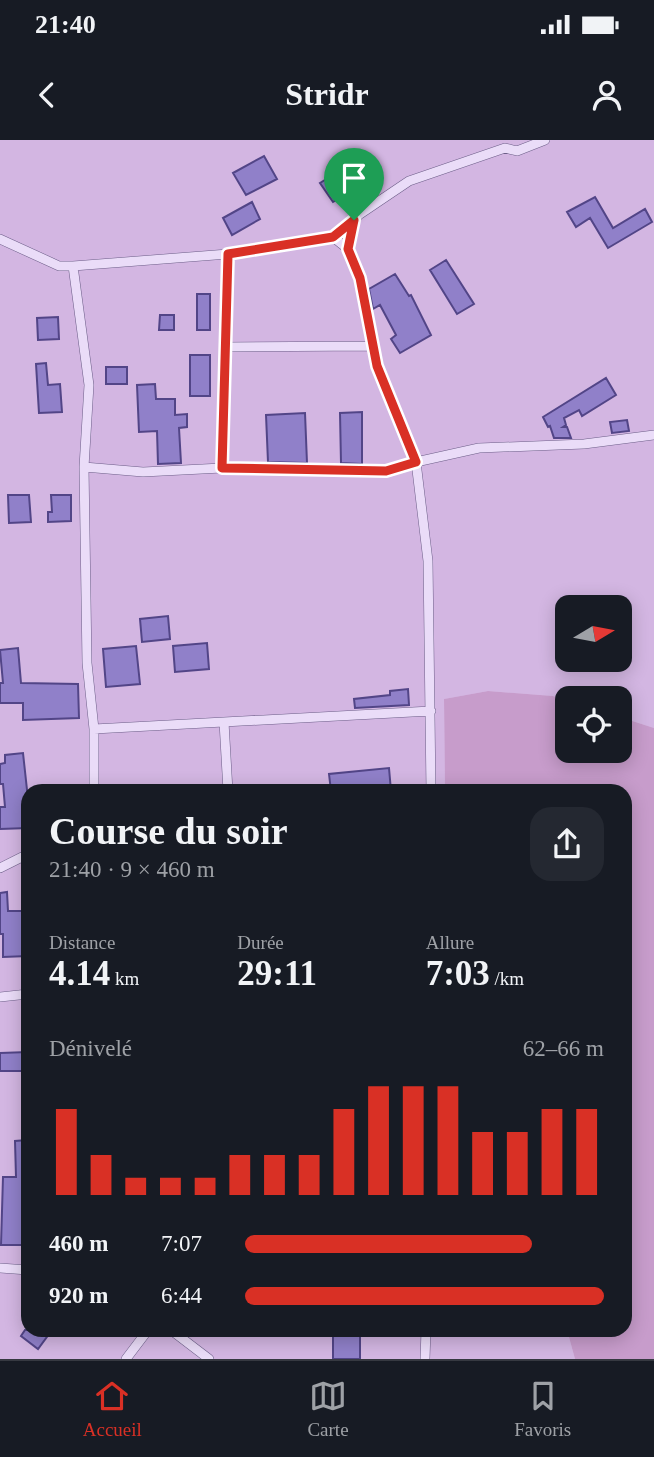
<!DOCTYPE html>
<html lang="fr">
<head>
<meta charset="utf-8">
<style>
  :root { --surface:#171b24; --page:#242831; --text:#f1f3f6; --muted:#9ea1a6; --line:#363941; --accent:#d93025 }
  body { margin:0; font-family:"Times New Roman",serif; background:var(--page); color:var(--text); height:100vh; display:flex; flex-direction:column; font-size:26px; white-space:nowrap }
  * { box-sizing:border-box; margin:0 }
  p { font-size:23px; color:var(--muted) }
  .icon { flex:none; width:38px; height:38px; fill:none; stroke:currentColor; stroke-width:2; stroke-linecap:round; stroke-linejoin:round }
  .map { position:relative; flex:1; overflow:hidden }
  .sheet { position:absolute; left:21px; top:644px; width:611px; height:553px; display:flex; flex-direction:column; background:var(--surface); border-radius:21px; box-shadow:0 4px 18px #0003 }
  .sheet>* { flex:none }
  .needle { width:46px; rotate:80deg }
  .fabs { position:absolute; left:555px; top:455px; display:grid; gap:14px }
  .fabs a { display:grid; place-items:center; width:77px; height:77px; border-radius:14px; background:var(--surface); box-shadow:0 4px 18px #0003; font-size:35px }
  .pin { position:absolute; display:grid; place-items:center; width:60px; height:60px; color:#fff; margin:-72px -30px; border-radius:50% 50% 50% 0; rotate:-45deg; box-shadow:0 0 7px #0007 }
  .pin .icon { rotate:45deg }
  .round { display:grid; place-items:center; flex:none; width:74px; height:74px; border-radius:21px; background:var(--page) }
  .head { display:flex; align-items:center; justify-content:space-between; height:119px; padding:0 28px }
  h1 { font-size:38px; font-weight:700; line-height:52px }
  .stats { display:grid; grid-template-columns:repeat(3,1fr); gap:10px; height:119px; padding:7px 28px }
  .stats div { display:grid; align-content:center }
  .stats b { font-size:35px; font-weight:700 }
  .stats small { font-size:19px; font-weight:400 }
  .stats p { font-size:19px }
  .chart { height:196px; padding:14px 28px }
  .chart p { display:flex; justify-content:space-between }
  .chart svg { width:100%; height:126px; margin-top:7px; stroke:var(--accent); stroke-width:6 }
  ul { padding:0 28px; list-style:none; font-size:23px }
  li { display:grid; grid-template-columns:112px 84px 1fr; align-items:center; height:52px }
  li i { height:18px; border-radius:9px; background:var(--accent) }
  .status { display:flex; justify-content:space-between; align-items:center; height:49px; padding:0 35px; background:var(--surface); direction:ltr }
  .status svg { height:19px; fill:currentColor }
  header { display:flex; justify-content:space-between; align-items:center; height:91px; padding:0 28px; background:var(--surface); font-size:32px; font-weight:700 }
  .tab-bar { display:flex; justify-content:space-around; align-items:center; height:98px; border-top:2px solid var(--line); background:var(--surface); font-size:19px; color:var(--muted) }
  .tab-bar a { display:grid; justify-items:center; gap:4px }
  .tab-bar .active { color:var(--accent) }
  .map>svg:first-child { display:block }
  .farmland { fill:#d3b6e2; fill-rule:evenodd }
  .green { fill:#c79ccb }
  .building { fill:#9080c9; stroke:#524587; stroke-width:2 }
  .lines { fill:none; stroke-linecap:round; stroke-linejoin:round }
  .minor-casing { stroke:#6c5e88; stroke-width:10 }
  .minor { stroke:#eadcf8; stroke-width:9 }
  .route-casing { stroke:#fff; stroke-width:14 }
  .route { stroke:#d93025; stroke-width:9 }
</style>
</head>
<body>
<div class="status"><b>21:40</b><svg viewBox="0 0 49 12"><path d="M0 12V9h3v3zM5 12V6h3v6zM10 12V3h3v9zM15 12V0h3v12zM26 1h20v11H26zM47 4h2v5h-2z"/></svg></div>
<header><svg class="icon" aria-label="back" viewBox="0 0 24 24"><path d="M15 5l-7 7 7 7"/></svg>Stridr<svg class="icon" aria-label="person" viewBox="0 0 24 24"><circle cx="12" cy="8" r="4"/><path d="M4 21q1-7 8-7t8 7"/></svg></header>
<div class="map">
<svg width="654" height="1219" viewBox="0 0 654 1219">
  <rect width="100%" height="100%" fill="#dbc8ed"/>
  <path class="farmland" d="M 0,0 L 654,0 L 654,588 L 620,577 L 620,558 L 567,558 L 567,561 L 553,556 L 488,551 L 444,559 L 445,651 L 28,651 L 28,1190 L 567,1190 L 575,1219 L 0,1219 ZM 567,467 L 620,467 L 620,520 L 567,520 Z"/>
  <path class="green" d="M 488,551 L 553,556 L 567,561 L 567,611 L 620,611 L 620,577 L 654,588 L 654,1219 L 575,1219 L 567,1190 L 625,1190 L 625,651 L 445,651 L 444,559 Z"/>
  <path class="building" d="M 264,16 L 277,39 L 246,55 L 233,33 Z
    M 364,16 L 373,30 L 342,49 L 346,54 L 333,62 L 320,43 Z
    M 595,57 L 613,88 L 645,69 L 652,82 L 608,108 L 590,78 L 576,87 L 567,72 Z
    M 252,62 L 260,79 L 232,95 L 223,78 Z
    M 446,120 L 474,164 L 457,174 L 430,130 Z
    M 395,134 L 409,156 L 411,155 L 431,195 L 400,213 L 391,199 L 396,195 L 380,165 L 373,169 L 369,149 Z
    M 197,154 L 210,154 L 210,190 L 197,190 Z
    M 160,175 L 174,175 L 174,190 L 159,190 Z
    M 58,177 L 59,199 L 38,200 L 37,178 Z
    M 190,215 L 210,215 L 210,256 L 190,256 Z
    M 46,223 L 48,245 L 60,244 L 62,272 L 39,273 L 36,224 Z
    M 106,227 L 127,227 L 127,244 L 106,244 Z
    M 606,238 L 616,255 L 582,276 L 579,270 L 564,278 L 566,285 L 563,287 L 567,287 L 571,298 L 554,298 L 550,286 L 548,287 L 543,277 Z
    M 155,244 L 156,259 L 175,259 L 175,275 L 187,274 L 187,287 L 179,288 L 181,323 L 158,324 L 157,291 L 139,292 L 137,245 Z
    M 362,272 L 362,324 L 341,323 L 340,273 Z
    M 305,273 L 307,323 L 268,322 L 266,275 Z
    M 627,280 L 629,291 L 612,293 L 610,282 Z
    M 8,355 L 29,355 L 31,382 L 9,383 Z
    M 51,355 L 71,355 L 71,381 L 48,382 L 48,372 L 52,372 Z
    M 168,476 L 170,499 L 142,502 L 140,479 Z
    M 207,503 L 209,529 L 175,532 L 173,506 Z
    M 136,506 L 140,544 L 106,547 L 103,509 Z
    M 18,508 L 21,543 L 78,544 L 79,578 L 23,580 L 23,563 L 0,563 L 0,543 L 3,543 L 0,510 Z
    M 408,549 L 409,565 L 355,568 L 354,559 L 390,555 L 390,551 Z
    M 23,613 L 28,659 L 28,688 L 0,689 L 0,667 L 5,667 L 3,644 L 0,644 L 0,624 L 5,623 L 5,615 Z
    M 389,628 L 391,651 L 331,651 L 329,634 Z
    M 7,752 L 8,771 L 28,771 L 28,816 L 3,817 L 3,794 L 0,794 L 0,753 Z
    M 28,912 L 28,931 L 0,931 L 0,913 Z
    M 27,1000 L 28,1105 L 1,1105 L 3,1037 L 16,1037 L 15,1001 Z
    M 25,1190 L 52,1190 L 38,1209 L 21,1196 Z
    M 333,1190 L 360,1190 L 360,1219 L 333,1219 Z"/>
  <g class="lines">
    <g class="minor-casing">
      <path id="minor" d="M 333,97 L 360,74 L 409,41 L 505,8 L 517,11 L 545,0
        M 0,99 L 59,126 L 73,126 L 228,114 L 333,97 L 348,109 L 360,138 L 377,226 L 416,322 L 428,421 L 431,651
        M 348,109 L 354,80
        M 73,126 L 89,245 L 84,327 L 87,523 L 94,589 L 94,651
        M 226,207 L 373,206
        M 84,327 L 143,332 L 222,328 L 386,331 L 416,322 L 479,308 L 584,304 L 654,295
        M 222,328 L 228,114
        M 224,582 L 228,651
        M 94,589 L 431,571
        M 0,728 L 28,714
        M 0,857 L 28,854
        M 0,1128 L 28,1130
        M 171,1190 L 209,1219
        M 126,1219 L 148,1190
        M 425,1219 L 426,1190"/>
    </g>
    <use href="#minor" class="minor"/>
  </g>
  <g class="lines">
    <g class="route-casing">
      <path id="route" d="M 354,80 L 348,109 L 360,138 L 377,226 L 416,322 L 386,331 L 222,328 L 228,114 L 333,97 Z"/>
    </g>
    <use href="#route" class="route"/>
  </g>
</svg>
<div class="fabs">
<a><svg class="needle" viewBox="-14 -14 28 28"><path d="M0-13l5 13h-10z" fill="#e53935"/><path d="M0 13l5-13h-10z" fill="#9ea1a6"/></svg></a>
<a><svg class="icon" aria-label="locate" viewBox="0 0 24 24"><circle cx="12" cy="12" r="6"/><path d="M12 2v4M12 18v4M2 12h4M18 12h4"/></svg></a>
</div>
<div class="pin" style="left:354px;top:80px;background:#1e9e55"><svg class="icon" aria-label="arrive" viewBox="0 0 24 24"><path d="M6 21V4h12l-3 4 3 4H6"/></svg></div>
<section class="sheet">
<div class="head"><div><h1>Course du soir</h1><p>21:40 · 9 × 460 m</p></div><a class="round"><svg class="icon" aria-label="share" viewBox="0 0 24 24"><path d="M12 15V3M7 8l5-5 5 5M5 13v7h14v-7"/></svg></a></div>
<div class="stats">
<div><p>Distance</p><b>4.14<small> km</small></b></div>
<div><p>Durée</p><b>29:11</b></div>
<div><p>Allure</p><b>7:03<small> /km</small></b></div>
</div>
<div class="chart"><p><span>Dénivelé</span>62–66 m</p>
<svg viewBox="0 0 160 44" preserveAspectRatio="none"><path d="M5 44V14M15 44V30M25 44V38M35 44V38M45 44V38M55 44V30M65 44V30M75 44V30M85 44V14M95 44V6M105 44V6M115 44V6M125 44V22M135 44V22M145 44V14M155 44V14"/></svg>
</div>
<ul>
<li><b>460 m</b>7:07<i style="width:80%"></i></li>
<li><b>920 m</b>6:44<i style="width:100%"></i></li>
</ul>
</section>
</div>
<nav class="tab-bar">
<a class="active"><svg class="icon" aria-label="home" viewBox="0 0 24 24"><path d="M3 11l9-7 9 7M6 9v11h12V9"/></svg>Accueil</a>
<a><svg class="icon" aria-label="map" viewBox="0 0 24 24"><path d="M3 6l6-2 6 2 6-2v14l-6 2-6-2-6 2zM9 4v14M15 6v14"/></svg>Carte</a>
<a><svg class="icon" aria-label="saved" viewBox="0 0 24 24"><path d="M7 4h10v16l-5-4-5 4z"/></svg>Favoris</a>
</nav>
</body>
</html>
